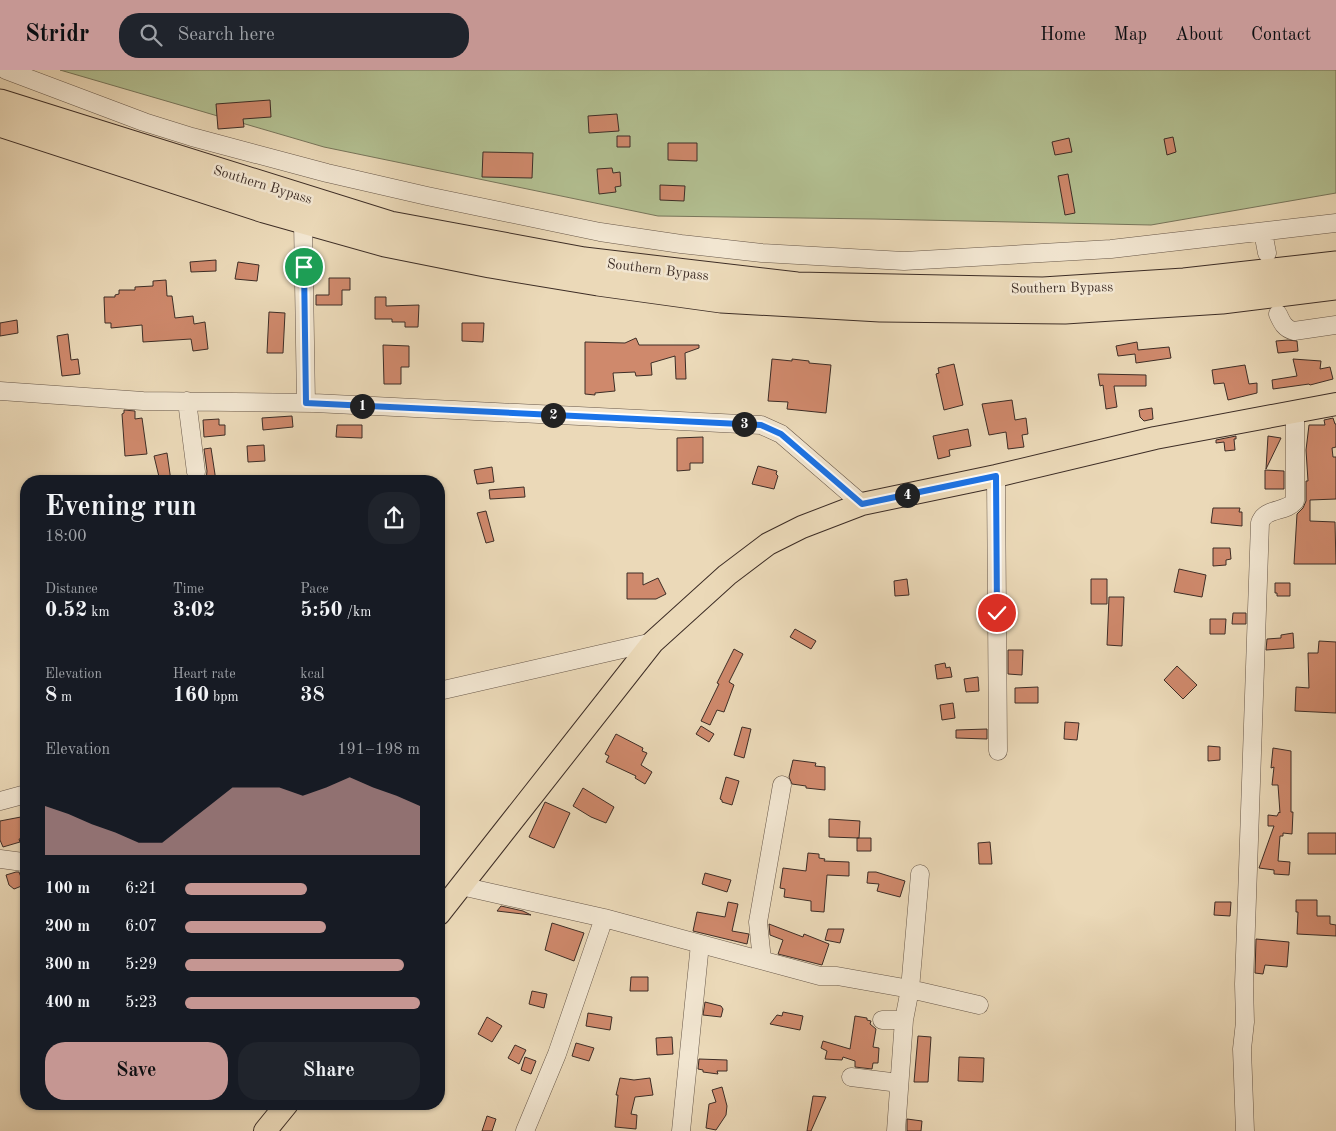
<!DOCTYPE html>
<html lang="en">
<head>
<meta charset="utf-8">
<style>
  :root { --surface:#171b24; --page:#20242c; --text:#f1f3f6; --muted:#9ea1a6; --accent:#c59692 }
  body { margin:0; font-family:"Old Standard TT",serif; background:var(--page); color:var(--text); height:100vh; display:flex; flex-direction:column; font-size:19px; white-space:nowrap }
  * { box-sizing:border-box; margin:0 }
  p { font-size:16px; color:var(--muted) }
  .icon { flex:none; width:28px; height:28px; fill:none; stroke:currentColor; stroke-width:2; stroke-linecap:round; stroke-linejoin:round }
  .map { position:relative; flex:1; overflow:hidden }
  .sheet { position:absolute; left:20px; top:405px; width:425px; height:635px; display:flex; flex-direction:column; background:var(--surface); border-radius:20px; box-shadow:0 1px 4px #0004 }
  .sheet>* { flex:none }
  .pin { position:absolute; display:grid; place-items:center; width:42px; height:42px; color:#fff; margin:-21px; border:2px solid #fff; border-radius:50%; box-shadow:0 1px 5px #0007 }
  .km { position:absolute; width:25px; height:25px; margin:-12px; border-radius:50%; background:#222; color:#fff; font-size:14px; line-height:25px; text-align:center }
  .round { display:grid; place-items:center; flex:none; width:52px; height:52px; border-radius:20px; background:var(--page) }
  .head { display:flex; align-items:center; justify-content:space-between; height:85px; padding:0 25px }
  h1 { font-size:28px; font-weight:800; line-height:38px }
  .figures { display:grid; grid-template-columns:repeat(3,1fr); gap:8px; height:85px; padding:5px 25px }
  .figures div { display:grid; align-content:center }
  .figures b { font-size:21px; font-weight:800 }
  .figures small { font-size:14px; font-weight:400 }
  .figures p { font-size:14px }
  .chart { height:140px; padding:10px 25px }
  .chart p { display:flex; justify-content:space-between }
  .chart svg { width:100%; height:90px; margin-top:5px; fill:var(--accent); opacity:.7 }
  .primary-button { display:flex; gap:10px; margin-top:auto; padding:10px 25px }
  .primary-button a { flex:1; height:58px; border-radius:20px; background:var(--accent); color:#111; font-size:20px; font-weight:800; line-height:58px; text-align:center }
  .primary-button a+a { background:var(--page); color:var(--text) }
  ul { padding:0 25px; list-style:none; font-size:16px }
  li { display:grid; grid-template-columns:80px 60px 1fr; align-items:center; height:38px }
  li i { height:12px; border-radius:6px; background:var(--accent) }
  header { display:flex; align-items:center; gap:30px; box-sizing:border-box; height:70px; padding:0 25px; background:var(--accent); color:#111 }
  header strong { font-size:24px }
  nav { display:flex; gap:28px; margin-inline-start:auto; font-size:18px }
  .search { width:350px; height:45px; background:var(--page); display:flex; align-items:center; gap:12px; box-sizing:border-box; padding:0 18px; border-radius:20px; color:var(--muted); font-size:19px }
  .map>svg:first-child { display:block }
  .green { fill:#b3c092; stroke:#78765c }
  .building { fill:#cf896c; stroke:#3d2d26 }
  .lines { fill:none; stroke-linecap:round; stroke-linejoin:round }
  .minor-casing { stroke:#68584a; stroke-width:19 }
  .major-casing { stroke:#3d2d26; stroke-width:24 }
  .highway-casing { stroke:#3d2d26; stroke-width:27 }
  .minor { stroke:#f2e6d1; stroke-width:18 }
  .major { stroke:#ebd9b8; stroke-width:22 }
  .highway { stroke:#ebd9b8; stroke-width:25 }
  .route-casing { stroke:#fff; stroke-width:10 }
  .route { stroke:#1a73e8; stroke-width:6 }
  .labels { text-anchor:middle; stroke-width:5; stroke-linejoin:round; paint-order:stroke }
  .street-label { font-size:14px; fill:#3d2d26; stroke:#f2e6d1 }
</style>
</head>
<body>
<header>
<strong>Stridr</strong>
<div class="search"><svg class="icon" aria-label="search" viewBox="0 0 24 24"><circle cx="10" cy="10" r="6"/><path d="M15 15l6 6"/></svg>Search here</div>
<nav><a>Home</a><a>Map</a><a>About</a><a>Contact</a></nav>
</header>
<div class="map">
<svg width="1336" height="1061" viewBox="0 0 1336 1061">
  <rect width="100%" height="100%" fill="#ebd9b8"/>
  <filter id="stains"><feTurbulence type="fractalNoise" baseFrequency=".004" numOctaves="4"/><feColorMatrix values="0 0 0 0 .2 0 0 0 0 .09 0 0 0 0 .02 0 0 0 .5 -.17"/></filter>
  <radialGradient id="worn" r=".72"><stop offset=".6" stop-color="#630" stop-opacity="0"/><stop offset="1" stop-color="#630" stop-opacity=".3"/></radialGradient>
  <path class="green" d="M 60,0 L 1336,0 L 1336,123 L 1151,155 L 875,149 L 658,146 L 324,77 Z"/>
  <path class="building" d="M 270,30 L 271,47 L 243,49 L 244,57 L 218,59 L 216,34 Z
    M 617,44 L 619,61 L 589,63 L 588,46 Z
    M 617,66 L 630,66 L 630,77 L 617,77 Z
    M 1173,67 L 1176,82 L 1167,85 L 1164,69 Z
    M 1069,68 L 1072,82 L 1055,85 L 1052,72 Z
    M 668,73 L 697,73 L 697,91 L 668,90 Z
    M 483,82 L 533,83 L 532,108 L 482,107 Z
    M 612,98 L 613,103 L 620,102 L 621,116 L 615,117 L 616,122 L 599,124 L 597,99 Z
    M 1068,104 L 1075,143 L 1065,145 L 1058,106 Z
    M 660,115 L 685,116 L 684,131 L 660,130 Z
    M 216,190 L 216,201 L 191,202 L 190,192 Z
    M 238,192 L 259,195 L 257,211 L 235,209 Z
    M 329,208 L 350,208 L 350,220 L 342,220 L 342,235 L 316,235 L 316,225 L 329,225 Z
    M 166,210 L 167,226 L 172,226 L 175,248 L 193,246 L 194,254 L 205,252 L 208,279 L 193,281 L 191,269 L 143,272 L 142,255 L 111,258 L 111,253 L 105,253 L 104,227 L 115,227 L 115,225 L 119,224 L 119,220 L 135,220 L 135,217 L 153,216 L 153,211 Z
    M 375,227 L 386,227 L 386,236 L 419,235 L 418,257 L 405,257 L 405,252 L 392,252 L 392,249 L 375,249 Z
    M 269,242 L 285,243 L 283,283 L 267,283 Z
    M 17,250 L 18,263 L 0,266 L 0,253 Z
    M 462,253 L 484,253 L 483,272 L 462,271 Z
    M 68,264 L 71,290 L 78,289 L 80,304 L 62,306 L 57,266 Z
    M 636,268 L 639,275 L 699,275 L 699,278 L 685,283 L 686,309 L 676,309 L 675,286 L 651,293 L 652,305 L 636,306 L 635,302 L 613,303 L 615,321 L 595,323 L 595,325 L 585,324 L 585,272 L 625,273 Z
    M 1288,270 L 1297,271 L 1298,281 L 1278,283 L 1276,271 Z
    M 1137,272 L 1138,280 L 1169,277 L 1171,288 L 1136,293 L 1135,284 L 1118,286 L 1116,276 Z
    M 383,275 L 409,276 L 409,297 L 401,297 L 401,314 L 384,314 Z
    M 772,289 L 792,291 L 792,289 L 809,291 L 809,293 L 831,295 L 826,343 L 787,339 L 788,332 L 768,331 Z
    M 1293,289 L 1321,291 L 1320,299 L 1330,297 L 1333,309 L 1310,315 L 1309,314 L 1273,319 L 1272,310 L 1297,306 Z
    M 954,294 L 963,335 L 944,340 L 936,304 L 939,303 L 938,298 Z
    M 1245,295 L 1249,314 L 1257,313 L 1257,323 L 1228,330 L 1224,313 L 1214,314 L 1212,300 Z
    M 1098,304 L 1146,305 L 1146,316 L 1114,316 L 1117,337 L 1106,339 L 1103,315 L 1100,316 Z
    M 1012,330 L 1015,350 L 1026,348 L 1028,364 L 1022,365 L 1024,377 L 1008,379 L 1006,362 L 989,365 L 982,334 Z
    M 1152,338 L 1153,349 L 1144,351 L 1140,347 L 1139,340 Z
    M 124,340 L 135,341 L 135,349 L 142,348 L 147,384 L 125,386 L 122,344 L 124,343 Z
    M 292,346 L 293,357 L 263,360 L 262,348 Z
    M 1333,348 L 1335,354 L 1336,354 L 1336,377 L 1332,378 L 1333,387 L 1336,387 L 1336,429 L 1310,430 L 1310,451 L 1335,452 L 1336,494 L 1294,494 L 1297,444 L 1303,438 L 1306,431 L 1306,411 L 1308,411 L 1306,380 L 1309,355 L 1325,355 L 1324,350 Z
    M 219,349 L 219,355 L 225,355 L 225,365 L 204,367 L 203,350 Z
    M 337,355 L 362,355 L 362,368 L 336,367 Z
    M 968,359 L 971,376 L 949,380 L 950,386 L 938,389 L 933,366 Z
    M 1236,366 L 1236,369 L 1234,369 L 1235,380 L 1225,381 L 1224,372 L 1216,373 L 1216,370 Z
    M 1268,366 L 1281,368 L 1266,399 Z
    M 703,367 L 703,393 L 690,393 L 690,400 L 677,401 L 677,368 Z
    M 264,375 L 265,391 L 248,392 L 247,376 Z
    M 211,378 L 216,411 L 206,411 L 207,401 L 204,379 Z
    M 167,383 L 171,411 L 160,411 L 154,386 Z
    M 758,396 L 777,401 L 776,404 L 778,406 L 774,419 L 752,414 Z
    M 492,397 L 494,412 L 477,414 L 474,400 Z
    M 1265,400 L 1284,401 L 1284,419 L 1265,419 Z
    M 524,417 L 525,427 L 490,429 L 489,420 Z
    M 1213,438 L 1240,438 L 1239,442 L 1242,442 L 1242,456 L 1211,453 Z
    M 486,441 L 494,471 L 486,473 L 477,443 Z
    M 1213,478 L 1230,478 L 1231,489 L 1226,490 L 1226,495 L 1213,496 Z
    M 1179,499 L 1206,505 L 1202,527 L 1174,522 Z
    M 627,503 L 643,503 L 643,515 L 658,508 L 666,524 L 656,529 L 627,529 Z
    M 907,509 L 909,525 L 895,526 L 894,511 Z
    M 1091,509 L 1107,509 L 1107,534 L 1091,534 Z
    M 1275,513 L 1290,513 L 1290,526 L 1277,526 L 1277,523 L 1275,523 Z
    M 1109,527 L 1124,527 L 1122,576 L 1107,575 Z
    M 1233,543 L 1246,543 L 1246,554 L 1232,554 Z
    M 1210,549 L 1226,549 L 1225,564 L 1210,564 Z
    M 795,559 L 816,571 L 811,579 L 790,567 Z
    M 1293,563 L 1294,578 L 1266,580 L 1267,569 L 1281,568 L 1281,565 Z
    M 1319,571 L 1336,572 L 1336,643 L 1295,641 L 1296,617 L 1309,618 L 1308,583 L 1318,583 Z
    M 734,579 L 743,584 L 729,612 L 734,615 L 724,642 L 717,640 L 710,655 L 701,651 L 719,614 L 717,613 Z
    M 1008,580 L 1023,580 L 1022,605 L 1008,604 Z
    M 945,593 L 946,598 L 950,597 L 952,607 L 937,609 L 935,595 Z
    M 1177,596 L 1197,615 L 1183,629 L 1164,610 Z
    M 978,607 L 979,621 L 966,622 L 964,609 Z
    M 1038,617 L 1038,633 L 1015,633 L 1015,618 Z
    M 953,633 L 955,648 L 942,650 L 940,635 Z
    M 1065,652 L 1079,653 L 1077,670 L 1064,669 Z
    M 701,656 L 714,664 L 709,672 L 696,664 Z
    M 742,657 L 751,659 L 744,688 L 734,685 Z
    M 987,659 L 987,669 L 956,668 L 956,660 Z
    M 616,664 L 643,678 L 642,681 L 647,683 L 641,695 L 652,702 L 645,714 L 635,708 L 636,706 L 606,692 L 609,686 L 605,684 Z
    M 1208,676 L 1220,677 L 1220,690 L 1208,691 Z
    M 1273,678 L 1291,681 L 1291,742 L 1293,742 L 1292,764 L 1283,763 L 1283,766 L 1280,766 L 1278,791 L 1290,792 L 1289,805 L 1274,804 L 1274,800 L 1259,798 L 1274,756 L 1268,756 L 1268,745 L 1277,746 L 1279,742 L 1280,743 L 1278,715 L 1272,715 L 1274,697 L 1271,698 Z
    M 793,690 L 816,693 L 815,696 L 825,697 L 825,720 L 806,718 L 806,716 L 792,714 L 789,707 Z
    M 726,707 L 739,711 L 732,735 L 722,732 L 722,730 L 720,729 Z
    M 583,718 L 614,737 L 606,753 L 591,747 L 573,736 Z
    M 545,732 L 570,743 L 554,778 L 529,767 Z
    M 26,746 L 26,768 L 19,769 L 20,772 L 3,777 L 0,770 L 0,751 Z
    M 829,749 L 860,751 L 859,768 L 829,767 Z
    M 1308,763 L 1336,763 L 1336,784 L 1308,784 Z
    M 857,768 L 871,768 L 871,781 L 857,781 Z
    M 990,772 L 992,794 L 979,794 L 978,773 Z
    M 808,783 L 819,784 L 819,788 L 825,789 L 824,791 L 849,792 L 849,806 L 827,805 L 824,842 L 811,841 L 811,831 L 784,827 L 785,819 L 780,818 L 783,798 L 806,801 Z
    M 16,802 L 19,802 L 24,815 L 14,819 L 9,815 L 6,805 Z
    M 868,802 L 876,802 L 905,811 L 900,827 L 877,821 L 879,814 L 867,813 Z
    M 705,803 L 731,810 L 727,822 L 702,814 Z
    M 1296,830 L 1317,830 L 1317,846 L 1330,846 L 1330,854 L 1336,855 L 1336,866 L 1297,864 L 1298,842 L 1296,842 Z
    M 728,832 L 738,834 L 732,861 L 749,864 L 747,874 L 693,861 L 697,842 L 725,847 Z
    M 1215,832 L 1231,832 L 1230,846 L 1214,845 Z
    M 501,836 L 523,841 L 531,845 L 497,841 Z
    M 552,853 L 584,863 L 574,891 L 545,880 Z
    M 769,854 L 803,867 L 804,864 L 829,874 L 822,895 L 778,884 L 783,870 L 770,865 Z
    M 828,859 L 844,859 L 840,873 L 825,870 Z
    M 1256,869 L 1289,872 L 1287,897 L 1265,895 L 1263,904 L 1255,903 Z
    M 631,907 L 648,907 L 648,921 L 630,921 Z
    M 532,921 L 547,924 L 544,938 L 529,934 Z
    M 705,932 L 721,936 L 723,939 L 721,947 L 703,945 Z
    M 783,942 L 803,946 L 800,960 L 770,954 L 777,945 L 782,946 Z
    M 588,943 L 612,947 L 610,960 L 586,956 Z
    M 855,946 L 867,948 L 867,950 L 871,951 L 870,954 L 876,959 L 873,977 L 879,978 L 878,993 L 873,993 L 872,999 L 855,997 L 855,991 L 843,987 L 842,990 L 825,989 L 827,981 L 821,978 L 823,971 L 850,979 Z
    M 487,947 L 502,956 L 492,972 L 478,964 Z
    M 918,966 L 931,967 L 928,1012 L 914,1012 Z
    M 672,967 L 673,984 L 657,985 L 656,968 Z
    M 576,973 L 594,978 L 589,991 L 572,986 Z
    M 515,975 L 526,980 L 519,994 L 508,988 Z
    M 525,987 L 536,991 L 531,1004 L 521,1000 Z
    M 959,987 L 984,988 L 983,1012 L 958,1011 Z
    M 699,989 L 727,990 L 727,1001 L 717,1001 L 718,1004 L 703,1002 L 703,1000 L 698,999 Z
    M 620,1008 L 634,1010 L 650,1008 L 653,1025 L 635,1027 L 631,1044 L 637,1045 L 636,1059 L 615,1057 L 618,1025 L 616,1025 Z
    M 722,1017 L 727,1036 L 726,1045 L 716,1060 L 706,1058 L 709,1034 L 716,1032 L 712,1020 Z
    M 813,1026 L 826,1027 L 811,1061 L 807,1061 Z
    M 487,1046 L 496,1049 L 492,1061 L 482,1061 Z
    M 907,1049 L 922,1051 L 921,1061 L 907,1061 Z"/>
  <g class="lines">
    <g class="minor-casing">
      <path id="minor" d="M 6,0 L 144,52 L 192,67 L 327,103 L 427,126 L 600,162 L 681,174 L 762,183 L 904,191 L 1111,179 L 1336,153
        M 303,151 L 306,333
        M 1263,162 L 1267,183
        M 1278,244 C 1282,253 1285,259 1294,261 L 1336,255
        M 0,321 L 143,331 L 314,333 L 761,355 L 781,364 L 862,434
        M 187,331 L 196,402
        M 996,406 L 998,681
        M 439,621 L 653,572
        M 0,731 L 26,724
        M 0,789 L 23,792 L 26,794
        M 461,816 L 604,848 L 820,906 L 837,906 L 910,919 L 979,935
        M 762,890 L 758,852 L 782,715
        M 882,950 L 904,950
        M 851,1007 L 899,1013
        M 525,1061 L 557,984 L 604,848
        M 681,1061 L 700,874
        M 896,1061 L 904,950 L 910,919 L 920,804
        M 1245,1061 L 1242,979 L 1245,952 L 1244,914 L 1260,453 C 1265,437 1286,443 1295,431 L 1295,341"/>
    </g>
    <g class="major-casing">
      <path id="major" d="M 439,844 L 653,572 L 727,505 L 768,474 L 802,457 L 862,434 L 996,406 L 1155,368 L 1336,334
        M 265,1061 L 287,1034"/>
    </g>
    <g class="highway-casing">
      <path id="highway" d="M 0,32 L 390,154 L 584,190 L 797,215 L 1043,220 L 1184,211 L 1336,194
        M 0,54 L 264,140 L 385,174 L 490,195 L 598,213 L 721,230 L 880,239 L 1065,241 L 1222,231 L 1336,217"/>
    </g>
    <use href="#minor" class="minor"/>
    <use href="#major" class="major"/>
    <use href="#highway" class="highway"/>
  </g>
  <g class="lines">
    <g class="route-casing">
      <path id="route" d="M 304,197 L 306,333 L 761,355 L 781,364 L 862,434 L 996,406 L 997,543"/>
    </g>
    <use href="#route" class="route"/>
  </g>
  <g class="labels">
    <g class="street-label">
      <text transform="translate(263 114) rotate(17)" y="5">Southern Bypass</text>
      <text transform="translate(658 199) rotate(7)" y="5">Southern Bypass</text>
      <text transform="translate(1062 217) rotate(-1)" y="5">Southern Bypass</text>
    </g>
  </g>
  <rect width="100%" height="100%" filter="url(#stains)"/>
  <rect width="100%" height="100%" fill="url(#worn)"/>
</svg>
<div class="pin" style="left:304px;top:197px;background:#1e9e55"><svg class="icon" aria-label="arrive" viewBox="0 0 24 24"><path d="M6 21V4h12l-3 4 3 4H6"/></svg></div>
<div class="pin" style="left:997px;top:543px;background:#d93025"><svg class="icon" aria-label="check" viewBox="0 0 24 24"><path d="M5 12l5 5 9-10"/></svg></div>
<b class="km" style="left:362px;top:336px">1</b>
<b class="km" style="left:553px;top:345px">2</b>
<b class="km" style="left:744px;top:354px">3</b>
<b class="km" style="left:907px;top:425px">4</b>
<section class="sheet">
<div class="head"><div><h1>Evening run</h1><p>18:00</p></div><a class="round"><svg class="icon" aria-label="share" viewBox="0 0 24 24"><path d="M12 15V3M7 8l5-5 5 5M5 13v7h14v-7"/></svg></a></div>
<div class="figures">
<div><p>Distance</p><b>0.52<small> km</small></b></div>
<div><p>Time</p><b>3:02</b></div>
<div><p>Pace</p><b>5:50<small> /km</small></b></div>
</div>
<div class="figures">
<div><p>Elevation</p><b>8<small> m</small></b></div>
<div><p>Heart rate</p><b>160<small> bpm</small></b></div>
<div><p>kcal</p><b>38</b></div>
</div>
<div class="chart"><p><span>Elevation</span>191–198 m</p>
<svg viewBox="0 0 160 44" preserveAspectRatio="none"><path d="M0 44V20L10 24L20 29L30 33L40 38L50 38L60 29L70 20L80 11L90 11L100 11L110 15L120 11L130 6L140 11L150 15L160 20V44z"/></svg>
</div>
<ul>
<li><b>100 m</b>6:21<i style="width:52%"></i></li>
<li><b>200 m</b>6:07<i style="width:60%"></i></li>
<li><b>300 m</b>5:29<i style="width:93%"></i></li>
<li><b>400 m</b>5:23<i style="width:100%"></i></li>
</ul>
<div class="primary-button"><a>Save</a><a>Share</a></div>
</section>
</div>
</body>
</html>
